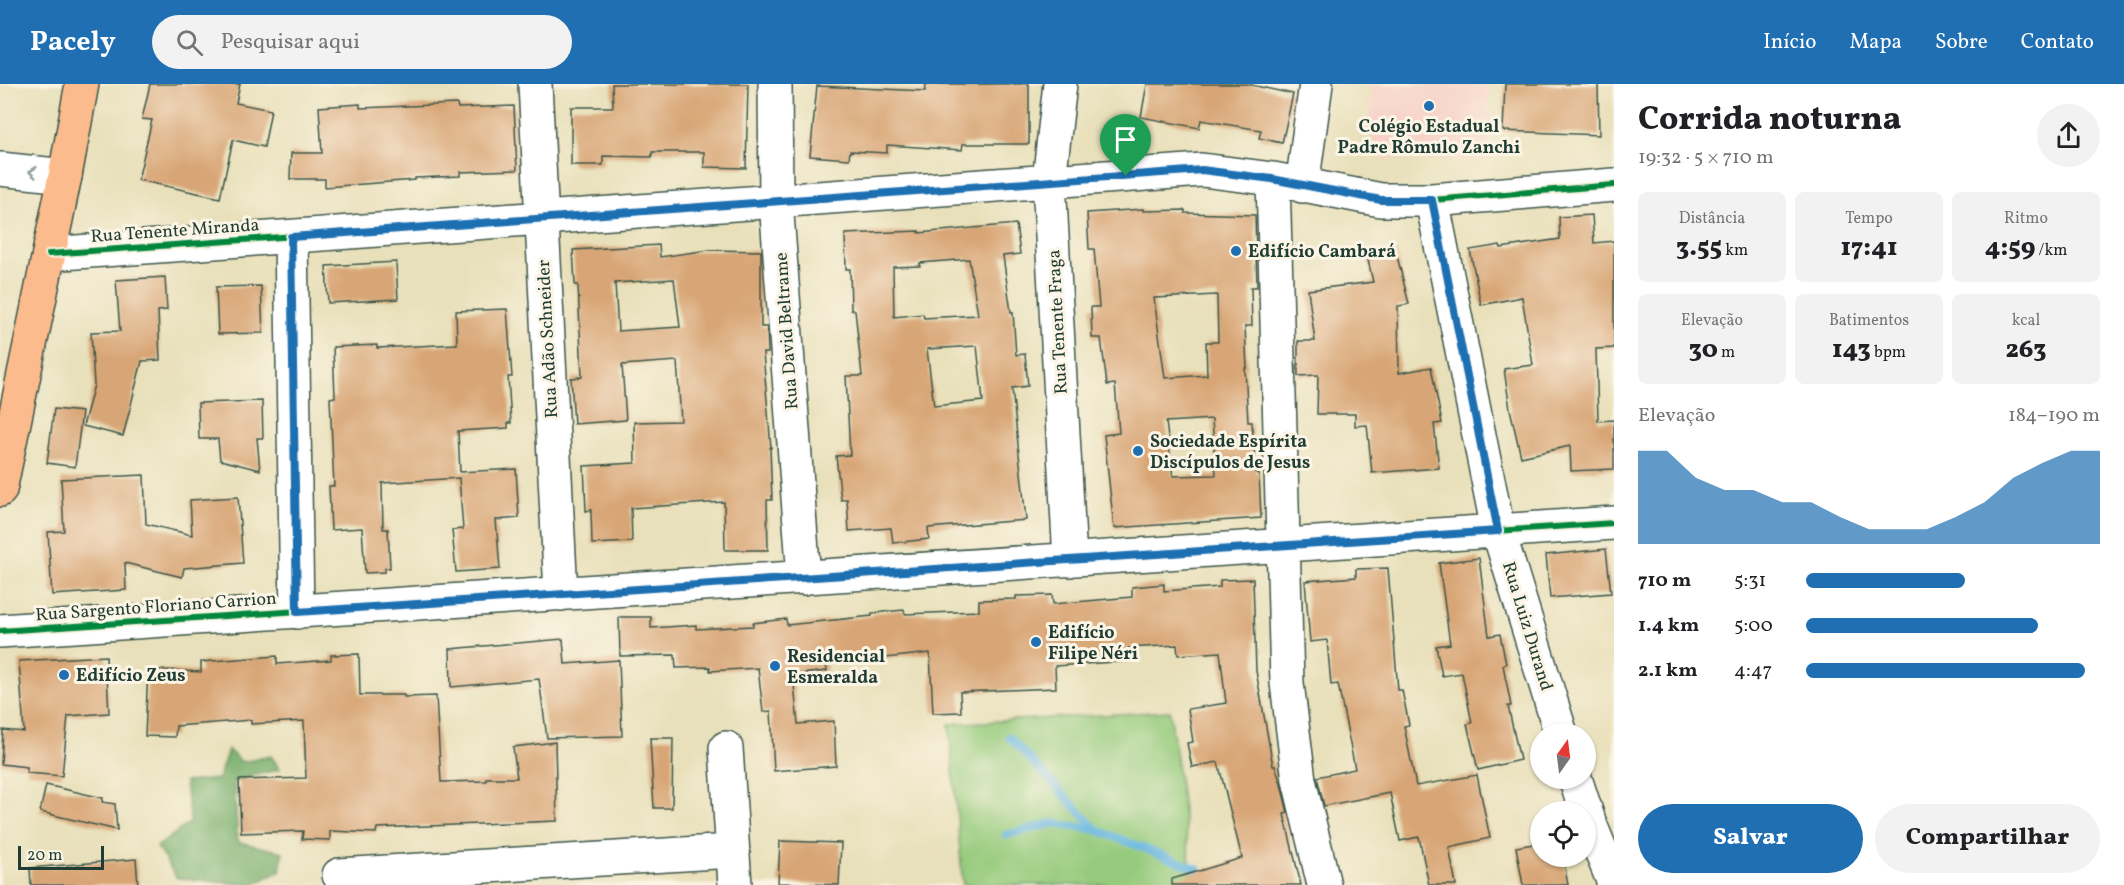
<!DOCTYPE html>
<html lang="pt">
<head>
<meta charset="utf-8">
<style>
  :root { --surface:#fff; --page:#f2f2f2; --text:#202124; --muted:#757577; --accent:#1f6fb2 }
  body { margin:0; font-family:Vollkorn,serif; background:var(--page); color:var(--text); height:100vh; display:flex; flex-direction:column; font-size:22px; white-space:nowrap }
  * { box-sizing:border-box; margin:0 }
  p { font-size:20px; color:var(--muted) }
  .icon { flex:none; width:33px; height:33px; fill:none; stroke:currentColor; stroke-width:2; stroke-linecap:round; stroke-linejoin:round }
  .map { position:relative; flex:1; overflow:hidden }
  .details { display:flex; flex-direction:column; background:var(--surface); width:510px }
  .details>* { flex:none }
  .needle { width:39px; rotate:14deg }
  .tools { position:absolute; left:1530px; top:639px; display:grid; gap:12px }
  .tools a { display:grid; place-items:center; width:66px; height:66px; border-radius:50%; background:var(--surface); box-shadow:0 2px 4px #0004; font-size:30px }
  .scale { position:absolute; left:18px; bottom:15px; width:86px; box-sizing:border-box; padding-left:6px; border:3px solid #1f3d34; border-top:0; font-size:16px; line-height:21px; white-space:nowrap; color:#1f3d34; -webkit-text-stroke:4px #fcf5e5; paint-order:stroke }
  .pin { position:absolute; display:grid; place-items:center; width:51px; height:51px; color:#fff; margin:-62px -26px; border-radius:50% 50% 50% 0; rotate:-45deg; box-shadow:0 0 6px #0007 }
  .pin .icon { rotate:45deg }
  .round { display:grid; place-items:center; flex:none; width:63px; height:63px; border-radius:32px; background:var(--page) }
  .headline { display:flex; align-items:center; justify-content:space-between; height:102px; padding:0 24px }
  h1 { font-size:33px; font-weight:800; line-height:45px }
  .figures { display:grid; grid-template-columns:repeat(3,1fr); gap:9px; height:102px; padding:6px 24px }
  .figures div { display:grid; align-content:center; border-radius:9px; background:var(--page); text-align:center }
  .figures b { font-size:26px; font-weight:800 }
  .figures small { font-size:16px; font-weight:400 }
  .figures p { font-size:16px }
  .chart { height:168px; padding:12px 24px }
  .chart p { display:flex; justify-content:space-between }
  .chart svg { width:100%; height:108px; margin-top:6px; fill:var(--accent); opacity:.7 }
  .button { display:flex; gap:12px; margin-top:auto; padding:12px 24px }
  .button a { flex:1; height:69px; border-radius:36px; background:var(--accent); color:#fff; font-size:24px; font-weight:800; line-height:69px; text-align:center }
  .button a+a { background:var(--page); color:var(--text) }
  ul { padding:0 24px; list-style:none; font-size:20px }
  li { display:grid; grid-template-columns:96px 72px 1fr; align-items:center; height:45px }
  li i { height:15px; border-radius:8px; background:var(--accent) }
  header { display:flex; align-items:center; gap:36px; box-sizing:border-box; height:84px; padding:0 30px; background:var(--accent); color:#fff }
  header strong { font-size:28px }
  nav { display:flex; gap:33px; margin-inline-start:auto; font-size:21px }
  .search { width:420px; height:54px; background:var(--page); display:flex; align-items:center; gap:15px; box-sizing:border-box; padding:0 21px; border-radius:33px; color:var(--muted); font-size:22px }
  main { display:flex; flex:1; min-height:0 }
  .map>svg:first-child { display:block }
  .built { fill:#f7d1c7 }
  .green { fill:#96cb7d; stroke:#5a8458; stroke-width:1.5 }
  .forest { fill:#78af6c; stroke:#4c7650; stroke-width:1.5 }
  .lines { fill:none; stroke-linecap:round; stroke-linejoin:round }
  .stream { stroke:#65b6e0; stroke-width:8 }
  .building { fill:#d8a676; fill-rule:evenodd }
  .minor-casing { stroke:#3d5548; stroke-width:36 }
  .major-casing { stroke:#3d5548; stroke-width:36 }
  .minor { stroke:#fff; stroke-width:33 }
  .major { stroke:#fbbb8d; stroke-width:33 }
  .cycleway-casing { stroke:#fcf5e5; stroke-width:10 }
  .cycleway { stroke:#00873e; stroke-width:6 }
  .oneway { stroke:#8f9e9a }
  .route-casing { stroke:#fff; stroke-width:12 }
  .route { stroke:#1f6fb2; stroke-width:8 }
  .poi-dot { fill:#1f6fb2; stroke:#fcf5e5; stroke-width:2 }
  .labels { text-anchor:middle; stroke-width:6; stroke-linejoin:round; paint-order:stroke }
  .poi-label { font-size:18px; font-weight:bold; fill:#1f3d34; stroke:#fcf5e5; text-anchor:start }
  .street-label { font-size:18px; fill:#1f3d34; stroke:#fcf5e5 }
</style>
</head>
<body>
<header>
<strong>Pacely</strong>
<div class="search"><svg class="icon" aria-label="search" viewBox="0 0 24 24"><circle cx="10" cy="10" r="6"/><path d="M15 15l6 6"/></svg>Pesquisar aqui</div>
<nav><a>Início</a><a>Mapa</a><a>Sobre</a><a>Contato</a></nav>
</header>
<main>
<div class="map">
<svg width="1614" height="801" viewBox="0 0 1614 801">
  <rect width="100%" height="100%" fill="#fcf5e5"/>
  <filter id="ink" filterUnits="userSpaceOnUse"><feTurbulence type="fractalNoise" baseFrequency=".0167" numOctaves="2"/><feDisplacementMap in="SourceGraphic" scale="12" xChannelSelector="R" yChannelSelector="G"/><feConvolveMatrix kernelMatrix="1 2 1 2 8 2 1 2 1" color-interpolation-filters="sRGB"/></filter>
  <filter id="wash" filterUnits="userSpaceOnUse"><feTurbulence type="fractalNoise" baseFrequency=".008" numOctaves="4" result="noise"/><feDisplacementMap in="SourceGraphic" scale="24" xChannelSelector="R" yChannelSelector="G"/><feGaussianBlur stdDeviation="1.35" result="paint"/><feColorMatrix in="noise" values="0 0 0 0 0 0 0 0 0 0 0 0 0 0 0 0 0 1.4 0 .05"/><feComposite in="paint" operator="in"/></filter>
  <g filter="url(#wash)">
    <rect width="100%" height="100%" fill="#e8e0ba"/>
    <path class="built" d="M 1372,0 L 1488,0 L 1490,76 L 1383,74 L 1367,45 Z"/>
    <path class="green" d="M 1170,627 L 1193,801 L 963,801 L 949,640 Z"/>
    <path class="forest" d="M 228,666 L 242,678 L 271,672 L 280,685 L 234,697 L 238,758 L 283,768 L 280,787 L 252,801 L 177,794 L 157,763 L 190,738 L 185,698 L 218,695 Z"/>
    <g class="lines">
      <path class="stream" d="M 1009,653 L 1097,746 L 1197,785
        M 1006,751 L 1054,739 L 1097,746"/>
    </g>
    <g id="blocks">
      <path class="building" d="M 150,0 L 240,0 L 236,19 L 271,26 L 264,63 L 233,56 L 220,114 L 138,96 L 152,36 L 142,35 Z
        M 612,0 L 748,0 L 746,84 L 704,83 L 704,68 L 652,68 L 652,73 L 603,72 L 603,81 L 571,81 L 571,23 L 613,23 Z
        M 926,0 L 1029,0 L 1029,60 L 963,60 L 962,66 L 887,61 L 887,69 L 850,67 L 849,75 L 810,72 L 817,2 L 925,7 Z
        M 1147,0 L 1247,0 L 1293,10 L 1282,59 L 1259,54 L 1261,46 L 1201,36 L 1199,44 L 1141,33 Z
        M 1505,0 L 1598,0 L 1599,51 L 1503,47 Z
        M 360,20 L 360,24 L 457,20 L 458,24 L 514,22 L 517,86 L 460,88 L 460,92 L 415,94 L 415,96 L 325,103 L 325,95 L 290,95 L 291,69 L 322,69 L 319,23 Z
        M 1143,125 L 1143,127 L 1185,126 L 1185,129 L 1255,131 L 1257,203 L 1251,203 L 1252,242 L 1245,242 L 1247,284 L 1245,284 L 1248,338 L 1252,338 L 1256,389 L 1259,389 L 1261,434 L 1114,444 L 1104,351 L 1119,349 L 1115,300 L 1107,301 L 1101,254 L 1092,254 L 1091,223 L 1099,223 L 1094,165 L 1089,165 L 1087,129 ZM 1217,211 L 1218,258 L 1206,258 L 1207,291 L 1165,294 L 1154,214 ZM 1212,335 L 1216,391 L 1173,392 L 1166,338 Z
        M 1592,131 L 1594,159 L 1614,157 L 1614,264 L 1596,265 L 1598,337 L 1614,336 L 1614,385 L 1571,387 L 1570,362 L 1521,373 L 1510,325 L 1504,285 L 1533,281 L 1522,213 L 1481,221 L 1470,166 L 1500,161 L 1501,164 L 1560,155 L 1559,133 Z
        M 1016,140 L 1020,170 L 1003,172 L 1011,228 L 1013,228 L 1016,271 L 1025,270 L 1028,302 L 1012,304 L 1026,436 L 928,444 L 929,455 L 893,459 L 891,444 L 849,447 L 847,415 L 841,416 L 836,372 L 850,371 L 846,292 L 862,292 L 855,226 L 851,226 L 850,185 L 846,185 L 845,150 L 919,147 L 919,149 ZM 969,175 L 978,231 L 924,234 L 923,230 L 894,233 L 893,183 L 920,182 L 920,179 ZM 977,262 L 983,317 L 934,322 L 927,265 Z
        M 659,161 L 660,173 L 709,166 L 761,167 L 761,243 L 767,243 L 768,269 L 763,269 L 771,364 L 770,364 L 772,416 L 767,416 L 768,466 L 725,466 L 724,418 L 631,424 L 632,458 L 592,460 L 591,426 L 586,427 L 584,382 L 635,379 L 634,338 L 681,337 L 677,277 L 622,281 L 626,336 L 574,340 L 571,294 L 582,293 L 578,201 L 575,201 L 573,166 ZM 674,195 L 680,243 L 618,247 L 615,199 Z
        M 1396,168 L 1409,220 L 1398,222 L 1399,289 L 1431,283 L 1442,339 L 1434,340 L 1439,384 L 1372,389 L 1367,341 L 1355,342 L 1355,330 L 1317,330 L 1318,291 L 1298,292 L 1298,257 L 1315,257 L 1308,206 L 1373,198 L 1368,176 Z
        M 396,178 L 398,215 L 328,219 L 326,182 Z
        M 165,193 L 167,226 L 158,227 L 160,276 L 142,277 L 123,352 L 83,342 L 94,301 L 91,248 L 120,247 L 116,196 Z
        M 261,202 L 263,249 L 218,250 L 216,203 Z
        M 507,225 L 512,293 L 508,293 L 511,339 L 508,339 L 508,344 L 458,347 L 460,388 L 516,385 L 519,434 L 496,436 L 500,485 L 456,488 L 452,446 L 463,445 L 459,394 L 382,399 L 383,445 L 388,445 L 390,484 L 385,484 L 385,488 L 365,489 L 362,444 L 331,446 L 329,402 L 334,402 L 330,314 L 335,313 L 333,263 L 377,261 L 377,264 L 457,260 L 456,227 Z
        M 262,317 L 263,354 L 257,354 L 260,386 L 220,376 L 218,355 L 199,355 L 198,319 Z
        M 54,325 L 82,328 L 75,383 L 47,379 Z
        M 144,391 L 146,440 L 192,451 L 190,416 L 238,413 L 243,479 L 184,484 L 182,493 L 125,479 L 126,506 L 52,511 L 48,448 L 64,447 L 61,395 Z
        M 1606,465 L 1611,509 L 1550,514 L 1546,471 Z
        M 1479,474 L 1489,552 L 1500,550 L 1506,580 L 1503,581 L 1511,622 L 1508,622 L 1520,676 L 1478,686 L 1467,640 L 1472,639 L 1462,589 L 1442,592 L 1436,562 L 1450,560 L 1439,479 Z
        M 1388,484 L 1398,606 L 1402,606 L 1409,641 L 1404,642 L 1416,702 L 1477,691 L 1490,754 L 1449,763 L 1456,801 L 1429,801 L 1419,753 L 1400,757 L 1390,709 L 1324,722 L 1317,693 L 1355,685 L 1338,600 L 1331,601 L 1327,556 L 1310,558 L 1305,497 L 1356,493 L 1356,485 Z
        M 1253,495 L 1256,587 L 1273,682 L 1275,682 L 1281,700 L 1288,729 L 1284,730 L 1301,801 L 1172,801 L 1172,795 L 1242,774 L 1218,678 L 1192,683 L 1187,659 L 1193,658 L 1188,625 L 1226,619 L 1220,568 L 1178,571 L 1177,561 L 1128,564 L 1129,577 L 1055,582 L 1056,604 L 960,608 L 961,628 L 933,629 L 930,569 L 877,575 L 877,571 L 826,576 L 827,587 L 793,591 L 798,640 L 834,637 L 836,682 L 774,687 L 771,627 L 763,628 L 758,584 L 710,587 L 710,583 L 676,584 L 675,571 L 620,572 L 619,533 L 651,533 L 651,544 L 696,541 L 696,545 L 753,542 L 753,539 L 786,535 L 787,541 L 872,532 L 872,529 L 904,526 L 905,530 L 979,527 L 979,516 L 1016,515 L 1016,512 L 1052,511 L 1053,520 L 1132,513 L 1132,503 L 1164,500 L 1164,507 L 1220,503 L 1220,496 Z
        M 563,555 L 565,580 L 619,576 L 622,652 L 547,654 L 539,595 L 451,603 L 450,565 Z
        M 359,570 L 360,611 L 404,611 L 404,613 L 436,612 L 441,698 L 486,697 L 486,694 L 517,694 L 513,663 L 555,658 L 557,737 L 377,744 L 376,749 L 330,747 L 330,756 L 302,755 L 303,747 L 241,749 L 239,696 L 306,694 L 304,637 L 251,640 L 251,636 L 176,642 L 175,653 L 145,652 L 148,585 L 201,588 L 201,578 L 277,572 L 277,580 L 331,576 L 331,571 Z
        M 106,572 L 109,629 L 68,632 L 62,692 L 27,689 L 27,683 L 1,680 L 3,646 L 24,648 L 19,577 Z
        M 650,654 L 673,654 L 672,724 L 654,724 Z
        M 46,701 L 103,714 L 102,718 L 115,720 L 117,746 L 40,728 Z
        M 780,757 L 841,759 L 839,801 L 778,799 Z
        M 1540,759 L 1540,772 L 1563,772 L 1568,801 L 1523,801 L 1516,763 Z
        M 136,775 L 138,801 L 31,801 L 30,784 Z"/>
    </g>
  </g>
  <g filter="url(#ink)">
    <use href="#blocks" fill-opacity="0" stroke="#3d5548" stroke-width="1.5"/>
    <g class="lines">
      <g class="minor-casing">
        <path id="minor" d="M 535,0 L 561,510
          M 775,0 L 776,117 L 804,494
          M 1060,0 L 1049,97 L 1070,476
          M 0,85 L 65,92
          M 1273,95 L 1287,599 L 1299,696 L 1324,801
          M 1302,102 L 1316,0
          M 1432,116 L 1498,446 L 1561,650
          M 291,153 L 297,528
          M 49,170 L 1202,86 L 1273,95 L 1381,116 L 1432,116 L 1614,101
          M 0,547 L 1614,439
          M 726,664 L 735,801
          M 1575,694 L 1590,740 L 1614,799
          M 339,791 L 732,767"/>
      </g>
      <g class="major-casing">
        <path id="major" d="M 0,406 L 65,92 L 82,0"/>
      </g>
      <use href="#minor" class="minor"/>
      <use href="#major" class="major"/>
      <g class="cycleway-casing">
        <path id="cycleway" d="M 49,170 L 1202,86 L 1273,95 L 1381,116 L 1432,116 L 1614,101
          M 0,547 L 1614,439"/>
      </g>
      <use href="#cycleway" class="cycleway"/>
    </g>
    <defs><path id="oneway-chevron" d="M-2-3.5L2.5 0L-2 3.5" fill="none" stroke-width="1.6" stroke-linecap="round" stroke-linejoin="round" transform="scale(1.5)"/></defs>
    <use class="oneway" href="#oneway-chevron" transform="translate(33 88) rotate(-174)"/>
  </g>
  <g class="lines" filter="url(#ink)">
    <g class="route-casing">
      <path id="route" d="M 1202,86 L 1272,95 L 1381,116 L 1432,116 L 1498,447 L 297,528 L 291,153 Z"/>
    </g>
    <use href="#route" class="route"/>
  </g>
  <g class="poi-dot">
    <circle cx="1429" cy="22" r="6"/>
    <circle cx="1236" cy="167" r="6"/>
    <circle cx="1138" cy="367" r="6"/>
    <circle cx="1036" cy="558" r="6"/>
    <circle cx="775" cy="582" r="6"/>
    <circle cx="64" cy="591" r="6"/>
  </g>
  <g class="labels">
    <g class="poi-label">
      <text x="1429" y="48" text-anchor="middle">Colégio Estadual<tspan x="1429" dy="21">Padre Rômulo Zanchi</tspan></text>
      <text x="1248" y="173">Edifício Cambará</text>
      <text x="1150" y="363">Sociedade Espírita<tspan x="1150" dy="21">Discípulos de Jesus</tspan></text>
      <text x="1048" y="554">Edifício<tspan x="1048" dy="21">Filipe Néri</tspan></text>
      <text x="787" y="578">Residencial<tspan x="787" dy="21">Esmeralda</tspan></text>
      <text x="76" y="597">Edifício Zeus</text>
    </g>
    <g class="street-label">
      <text transform="translate(175 146) rotate(-4)" y="6">Rua Tenente Miranda</text>
      <text transform="translate(1057 238) rotate(-93)" y="6">Rua Tenente Fraga</text>
      <text transform="translate(786 247) rotate(-94)" y="6">Rua David Beltrame</text>
      <text transform="translate(547 255) rotate(-93)" y="6">Rua Adão Schneider</text>
      <text transform="translate(156 522) rotate(-4)" y="6">Rua Sargento Floriano Carrion</text>
      <text transform="translate(1528 542) rotate(73)" y="6">Rua Luiz Durand</text>
    </g>
  </g>
</svg>
<div class="tools">
<a><svg class="needle" viewBox="-14 -14 28 28"><path d="M0-13l5 13h-10z" fill="#e53935"/><path d="M0 13l5-13h-10z" fill="#757577"/></svg></a>
<a><svg class="icon" aria-label="locate" viewBox="0 0 24 24"><circle cx="12" cy="12" r="6"/><path d="M12 2v4M12 18v4M2 12h4M18 12h4"/></svg></a>
</div>
<div class="scale">20 m</div>
<div class="pin" style="left:1126px;top:92px;background:#1e9e55"><svg class="icon" aria-label="arrive" viewBox="0 0 24 24"><path d="M6 21V4h12l-3 4 3 4H6"/></svg></div>
</div>
<section class="details">
<div class="headline"><div><h1>Corrida noturna</h1><p>19:32 · 5 × 710 m</p></div><a class="round"><svg class="icon" aria-label="share" viewBox="0 0 24 24"><path d="M12 15V3M7 8l5-5 5 5M5 13v7h14v-7"/></svg></a></div>
<div class="figures">
<div><p>Distância</p><b>3.55<small> km</small></b></div>
<div><p>Tempo</p><b>17:41</b></div>
<div><p>Ritmo</p><b>4:59<small> /km</small></b></div>
</div>
<div class="figures">
<div><p>Elevação</p><b>30<small> m</small></b></div>
<div><p>Batimentos</p><b>143<small> bpm</small></b></div>
<div><p>kcal</p><b>263</b></div>
</div>
<div class="chart"><p><span>Elevação</span>184–190 m</p>
<svg viewBox="0 0 160 44" preserveAspectRatio="none"><path d="M0 44V6L10 6L20 17L30 22L40 22L50 27L60 27L70 33L80 38L90 38L100 38L110 33L120 27L130 17L140 11L150 6L160 6V44z"/></svg>
</div>
<ul>
<li><b>710 m</b>5:31<i style="width:54%"></i></li>
<li><b>1.4 km</b>5:00<i style="width:79%"></i></li>
<li><b>2.1 km</b>4:47<i style="width:95%"></i></li>
</ul>
<div class="button"><a>Salvar</a><a>Compartilhar</a></div>
</section>
</main>
</body>
</html>
